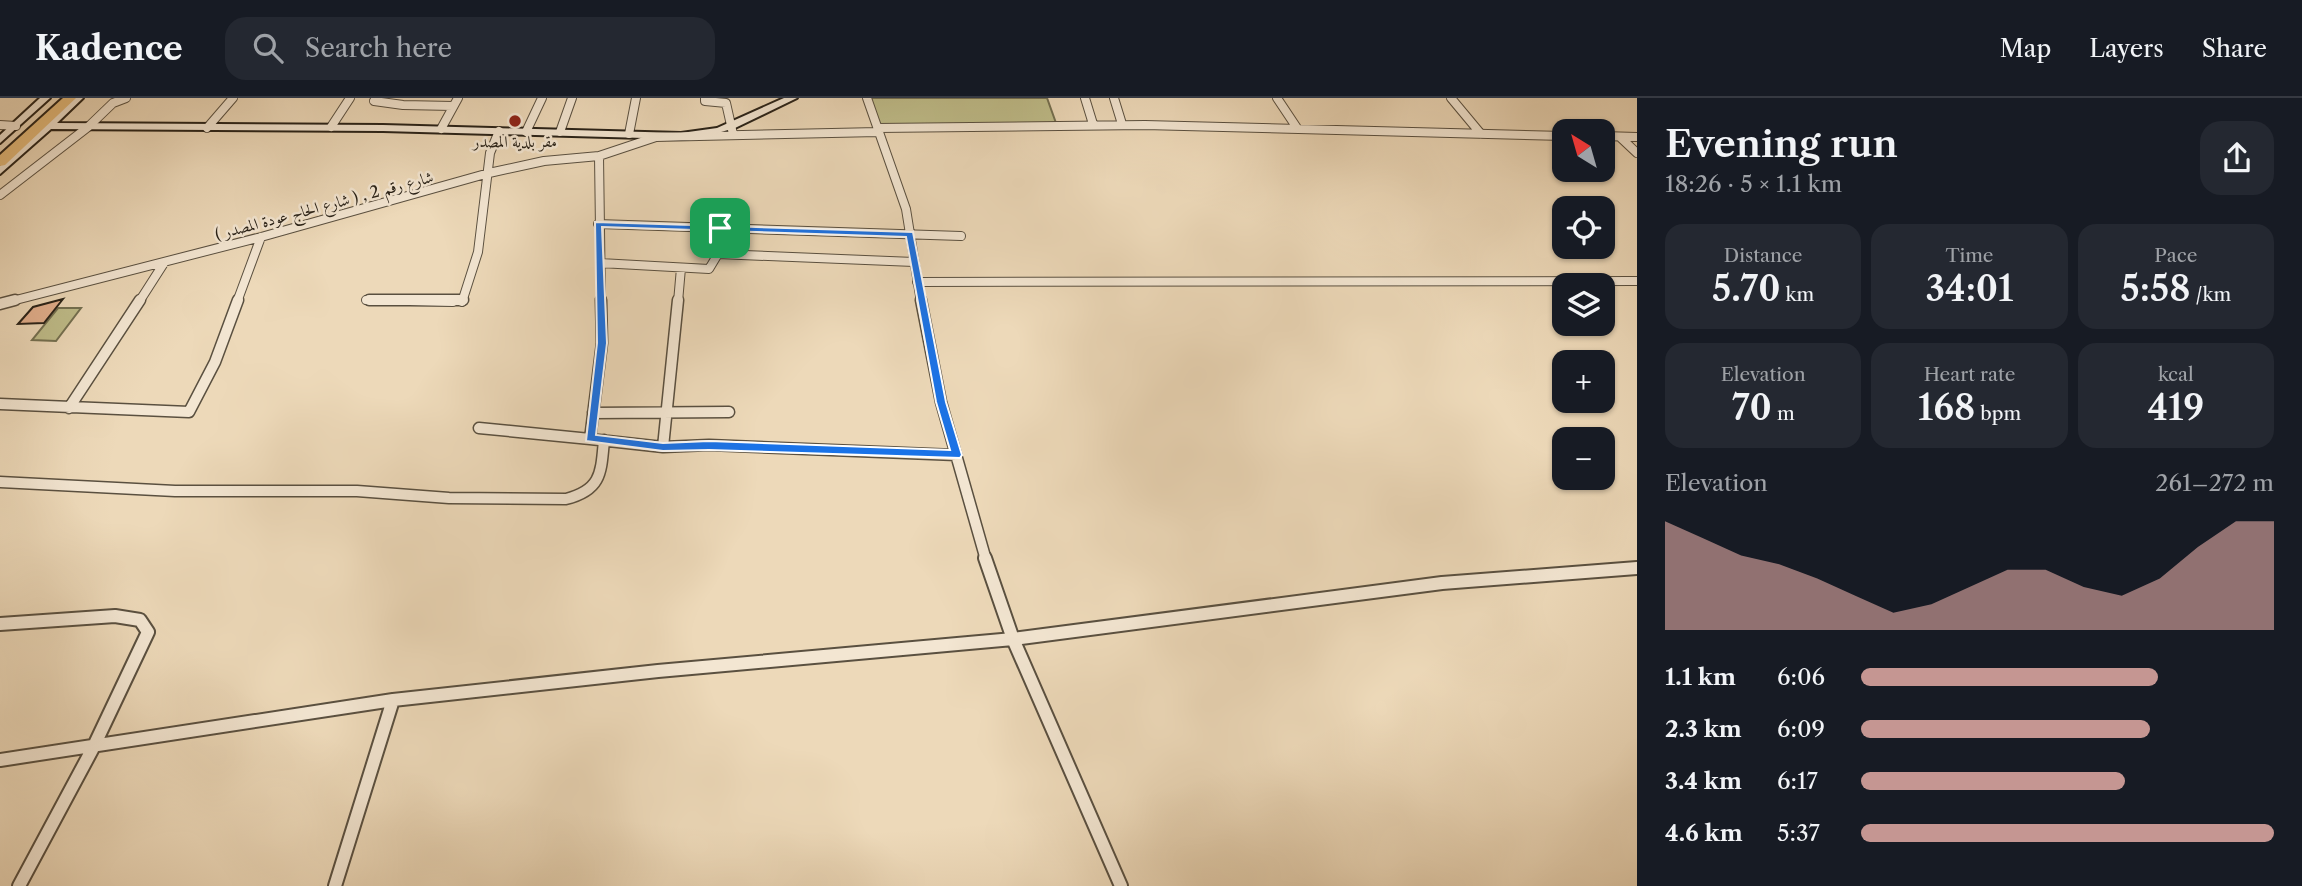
<!DOCTYPE html>
<html lang="en">
<head>
<meta charset="utf-8">
<style>
  :root { --surface:#171b24; --page:#242831; --text:#f1f3f6; --muted:#9ea1a6; --line:#363941; --accent:#c59692 }
  body { margin:0; font-family:"Libre Caslon Text",Amiri,serif; background:var(--page); color:var(--text); height:100vh; display:flex; flex-direction:column; font-size:26px; white-space:nowrap }
  * { box-sizing:border-box; margin:0 }
  p { font-size:23px; color:var(--muted) }
  .icon { flex:none; width:38px; height:38px; fill:none; stroke:currentColor; stroke-width:2; stroke-linecap:round; stroke-linejoin:round }
  .map { position:relative; flex:1; overflow:hidden }
  .details { display:flex; flex-direction:column; background:var(--surface); width:665px }
  .details>* { flex:none }
  .needle { width:46px; rotate:323deg }
  .fabs { position:absolute; left:1552px; top:21px; display:grid; gap:14px }
  .fabs a { display:grid; place-items:center; width:63px; height:63px; border-radius:14px; background:var(--surface); box-shadow:0 2px 5px #0004; font-size:35px }
  .pin { position:absolute; display:grid; place-items:center; width:60px; height:60px; color:#fff; margin:-30px; border-radius:14px; box-shadow:0 4px 10px #0006 }
  .round { display:grid; place-items:center; flex:none; width:74px; height:74px; border-radius:21px; background:var(--page) }
  .head { display:flex; align-items:center; justify-content:space-between; height:119px; padding:0 28px }
  h1 { font-size:38px; font-weight:600; line-height:52px }
  .metrics { display:grid; grid-template-columns:repeat(3,1fr); gap:10px; height:119px; padding:7px 28px }
  .metrics div { display:grid; align-content:center; border-radius:18px; background:var(--page); text-align:center }
  .metrics b { font-size:35px; font-weight:600 }
  .metrics small { font-size:19px; font-weight:400 }
  .metrics p { font-size:19px }
  .chart { height:196px; padding:14px 28px }
  .chart p { display:flex; justify-content:space-between }
  .chart svg { width:100%; height:126px; margin-top:7px; fill:var(--accent); opacity:.7 }
  ul { padding:0 28px; list-style:none; font-size:23px }
  li { display:grid; grid-template-columns:112px 84px 1fr; align-items:center; height:52px }
  li i { height:18px; border-radius:9px; background:var(--accent) }
  header { display:flex; align-items:center; gap:42px; box-sizing:border-box; height:98px; padding:0 35px; background:var(--surface); border-bottom:2px solid var(--line) }
  header strong { font-size:33px }
  nav { display:flex; gap:38px; margin-inline-start:auto; font-size:24px }
  .search { width:490px; height:63px; background:var(--page); display:flex; align-items:center; gap:18px; box-sizing:border-box; padding:0 24px; border-radius:21px; color:var(--muted); font-size:26px }
  main { display:flex; flex:1; min-height:0 }
  .map>svg:first-child { display:block }
  .green { fill:#bfbd8a; stroke:#747051; stroke-width:2 }
  .building { fill:#e3b08e; stroke:#292218; stroke-width:2 }
  .lines { fill:none; stroke-linecap:round; stroke-linejoin:round }
  .street-far2-casing { stroke:#5a5040; stroke-width:10 }
  .street-far1-casing { stroke:#5a5040; stroke-width:13 }
  .street-casing { stroke:#5a5040; stroke-width:16 }
  .secondary-casing { stroke:#292218; stroke-width:4 }
  .highway-casing { stroke:#292218; stroke-width:4 }
  .street-far2 { stroke:#f3e6d2; stroke-width:8 }
  .street-far1 { stroke:#f3e6d2; stroke-width:10 }
  .street { stroke:#f3e6d2; stroke-width:12 }
  .secondary { fill:#f3e6d2; fill-rule:evenodd }
  .highway { fill:#e6bc7c; fill-rule:evenodd }
  .route { fill:#1a73e8; stroke:#fff; stroke-width:2; fill-rule:evenodd }
  .poi-dot { fill:#8f2418; stroke:#f3e6d2; stroke-width:2.5 }
  .labels { text-anchor:middle; stroke-width:5; stroke-linejoin:round; paint-order:stroke }
  .far-poi-label { font-size:16px; fill:#292218; stroke:#f3e6d2 }
  .far-street-label { font-size:16px; fill:#292218; stroke:#f3e6d2 }
</style>
</head>
<body>
<header>
<strong>Kadence</strong>
<div class="search"><svg class="icon" aria-label="search" viewBox="0 0 24 24"><circle cx="10" cy="10" r="6"/><path d="M15 15l6 6"/></svg>Search here</div>
<nav><a>Map</a><a>Layers</a><a>Share</a></nav>
</header>
<main>
<div class="map">
<svg width="1637" height="788" viewBox="0 0 1637 788">
  <rect width="100%" height="100%" fill="#edd9b9"/>
  <filter id="stains"><feTurbulence type="fractalNoise" baseFrequency=".00286" numOctaves="4"/><feColorMatrix values="0 0 0 0 .2 0 0 0 0 .09 0 0 0 0 .02 0 0 0 .5 -.17"/></filter>
  <radialGradient id="worn" r=".72"><stop offset=".6" stop-color="#630" stop-opacity="0"/><stop offset="1" stop-color="#630" stop-opacity=".3"/></radialGradient>
  <path class="green" d="M 869,0 L 1047,0 L 1056,25 L 880,27 Z
    M 58,210 L 81,210 L 56,243 L 32,242 Z"/>
  <path class="building" d="M 63,201 L 44,225 L 18,226 L 33,209 Z"/>
  <g class="lines">
    <g class="street-far2-casing">
      <path id="street-far2" d="M 376,0 L 374,3 L 403,7 L 453,8
        M 705,0 L 705,3 L 726,5 L 733,36
        M 867,0 L 906,111 L 921,204
        M 1085,0 L 1093,26
        M 1114,0 L 1122,26
        M 1277,0 L 1297,30
        M 1451,0 L 1481,36
        M 0,27 L 16,28
        M 331,29 L 350,0
        M 207,30 L 233,0
        M 878,30 L 1145,27 L 1564,38
        M 441,31 L 458,0
        M 526,34 L 542,0
        M 560,34 L 572,0
        M 629,36 L 636,0
        M 1603,38 L 1637,39
        M 1620,39 L 1637,55
        M 599,58 L 601,204
        M 0,97 L 88,29 L 113,5 L 126,0
        M 598,126 L 961,138
        M 600,165 L 709,171 L 718,156 L 914,164
        M 917,184 L 1637,183
        M 366,202 L 453,204
        M 8,204 L 261,139 L 489,75 L 544,63 L 599,58 L 656,39 L 878,34
        M 139,204 L 164,165
        M 237,204 L 261,139
        M 462,204 L 478,154 L 490,55 L 499,33
        M 678,204 L 681,170"/>
    </g>
    <g class="street-far1-casing">
      <path id="street-far1" d="M 369,202 L 463,202
        M 601,202 L 602,245 L 590,341 L 663,349 L 709,347 L 956,357
        M 921,202 L 941,304 L 986,462
        M 0,206 L 15,202
        M 0,306 L 189,314 L 215,264 L 238,202
        M 69,310 L 140,202
        M 593,315 L 729,314
        M 479,330 L 590,341
        M 663,349 L 678,202
        M 0,384 L 175,393 L 357,393 L 449,400 L 566,401 C 602,392 601,374 604,342"/>
    </g>
    <g class="street-casing">
      <path id="street" d="M 985,460 L 1013,541 L 1121,788
        M 0,526 L 115,518 L 140,522 L 148,534 L 93,650 L 19,788
        M 0,662 L 393,602 L 658,573 L 1013,541 L 1442,485 L 1637,470
        M 335,788 L 393,602"/>
    </g>
    <g class="secondary-casing">
      <path id="secondary" d="M 40,0 L 50,0 L 0,45 L 0,37 Z
        M 73,0 L 83,0 L 57,25 L 383,27 L 681,35 L 717,30 L 784,0 L 797,0 L 735,30 L 707,38 L 681,41 L 383,33 L 51,31 L 0,76 L 0,68 Z"/>
    </g>
    <g class="highway-casing">
      <path id="highway" d="M 63,0 L 76,0 L 5,67 L 0,68 L 0,57 Z"/>
    </g>
    <use href="#street-far2" class="street-far2"/>
    <use href="#street-far1" class="street-far1"/>
    <use href="#street" class="street"/>
    <use href="#secondary" class="secondary"/>
    <use href="#highway" class="highway"/>
  </g>
  <path class="route" d="M 595,124 L 913,134 L 946,304 L 962,357 L 960,360 L 709,352 L 663,353 L 586,343 L 597,245 ZM 602,129 L 906,139 L 936,304 L 950,352 L 709,343 L 663,345 L 596,337 L 607,245 Z"/>
  <circle class="poi-dot" cx="515" cy="23" r="7"/>
  <g class="labels">
    <g class="far-poi-label">
      <text x="515" y="49">مقر بلدية المصدر</text>
    </g>
    <g class="far-street-label">
      <text transform="translate(324 107) rotate(-15)" y="6">شارع رقم 2 , ( شارع الحاج عودة المصدر )</text>
    </g>
  </g>
  <rect width="100%" height="100%" filter="url(#stains)"/>
  <rect width="100%" height="100%" fill="url(#worn)"/>
</svg>
<div class="fabs">
<a><svg class="needle" viewBox="-14 -14 28 28"><path d="M0-13l5 13h-10z" fill="#e53935"/><path d="M0 13l5-13h-10z" fill="#9ea1a6"/></svg></a>
<a><svg class="icon" aria-label="locate" viewBox="0 0 24 24"><circle cx="12" cy="12" r="6"/><path d="M12 2v4M12 18v4M2 12h4M18 12h4"/></svg></a>
<a><svg class="icon" aria-label="layers" viewBox="0 0 24 24"><path d="M12 4l9 5-9 5-9-5zM3 14l9 5 9-5"/></svg></a>
<a>+</a>
<a>−</a>
</div>
<div class="pin" style="left:720px;top:130px;background:#1e9e55"><svg class="icon" aria-label="arrive" viewBox="0 0 24 24"><path d="M6 21V4h12l-3 4 3 4H6"/></svg></div>
</div>
<section class="details">
<div class="head"><div><h1>Evening run</h1><p>18:26 · 5 × 1.1 km</p></div><a class="round"><svg class="icon" aria-label="share" viewBox="0 0 24 24"><path d="M12 15V3M7 8l5-5 5 5M5 13v7h14v-7"/></svg></a></div>
<div class="metrics">
<div><p>Distance</p><b>5.70<small> km</small></b></div>
<div><p>Time</p><b>34:01</b></div>
<div><p>Pace</p><b>5:58<small> /km</small></b></div>
</div>
<div class="metrics">
<div><p>Elevation</p><b>70<small> m</small></b></div>
<div><p>Heart rate</p><b>168<small> bpm</small></b></div>
<div><p>kcal</p><b>419</b></div>
</div>
<div class="chart"><p><span>Elevation</span>261–272 m</p>
<svg viewBox="0 0 160 44" preserveAspectRatio="none"><path d="M0 44V6L10 12L20 18L30 21L40 26L50 32L60 38L70 35L80 29L90 23L100 23L110 29L120 32L130 26L140 15L150 6L160 6V44z"/></svg>
</div>
<ul>
<li><b>1.1 km</b>6:06<i style="width:72%"></i></li>
<li><b>2.3 km</b>6:09<i style="width:70%"></i></li>
<li><b>3.4 km</b>6:17<i style="width:64%"></i></li>
<li><b>4.6 km</b>5:37<i style="width:100%"></i></li>
</ul>
</section>
</main>
</body>
</html>
